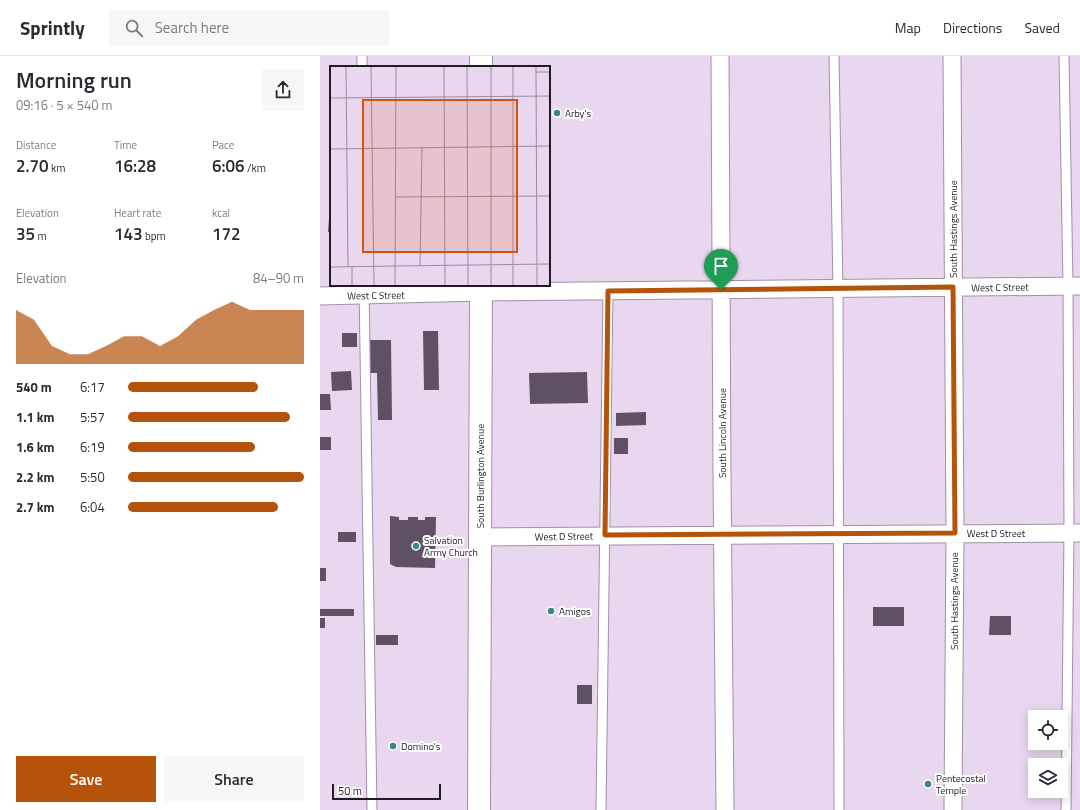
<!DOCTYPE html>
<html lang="en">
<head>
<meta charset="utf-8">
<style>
  :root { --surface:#fff; --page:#f7f7f7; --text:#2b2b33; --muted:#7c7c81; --line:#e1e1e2; --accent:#b45309 }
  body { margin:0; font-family:"Titillium Web",sans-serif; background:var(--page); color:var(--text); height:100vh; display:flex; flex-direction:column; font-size:15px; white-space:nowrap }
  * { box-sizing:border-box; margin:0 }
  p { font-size:13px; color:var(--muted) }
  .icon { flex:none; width:22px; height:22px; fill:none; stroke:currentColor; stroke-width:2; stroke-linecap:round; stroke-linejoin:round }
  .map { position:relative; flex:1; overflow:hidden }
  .panel { display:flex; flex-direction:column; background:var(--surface); width:320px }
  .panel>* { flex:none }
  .tools { position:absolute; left:708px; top:654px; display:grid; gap:8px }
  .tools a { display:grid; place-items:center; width:40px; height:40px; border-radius:0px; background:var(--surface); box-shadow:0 2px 10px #0003; font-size:20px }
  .scale { position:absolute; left:12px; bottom:10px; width:109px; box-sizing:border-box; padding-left:4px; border:2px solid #201a22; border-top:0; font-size:11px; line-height:14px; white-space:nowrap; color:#201a22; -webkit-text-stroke:3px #fff; paint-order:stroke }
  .pin { position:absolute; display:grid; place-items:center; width:34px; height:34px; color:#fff; margin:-41px -17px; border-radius:50% 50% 50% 0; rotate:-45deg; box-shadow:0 0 4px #0007 }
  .pin .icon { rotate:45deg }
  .round { display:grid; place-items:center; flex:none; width:42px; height:42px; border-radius:0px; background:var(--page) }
  .overview { display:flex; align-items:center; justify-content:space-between; height:68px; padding:0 16px }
  h1 { font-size:22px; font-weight:600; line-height:30px }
  .figures { display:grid; grid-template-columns:repeat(3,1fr); gap:6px; height:68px; padding:4px 16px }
  .figures div { display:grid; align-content:center }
  .figures b { font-size:17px; font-weight:600 }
  .figures small { font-size:11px; font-weight:400 }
  .figures p { font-size:11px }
  .chart { height:112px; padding:8px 16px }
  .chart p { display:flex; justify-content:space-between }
  .chart svg { width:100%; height:72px; margin-top:4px; fill:var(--accent); opacity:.7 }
  .primary-button { display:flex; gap:8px; margin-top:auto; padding:8px 16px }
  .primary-button a { flex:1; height:46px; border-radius:0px; background:var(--accent); color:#fff; font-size:16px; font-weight:600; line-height:46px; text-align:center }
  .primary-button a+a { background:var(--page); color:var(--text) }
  ul { padding:0 16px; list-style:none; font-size:13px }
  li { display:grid; grid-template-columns:64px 48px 1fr; align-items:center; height:30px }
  li i { height:10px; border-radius:5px; background:var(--accent) }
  header { display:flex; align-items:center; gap:24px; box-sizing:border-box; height:56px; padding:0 20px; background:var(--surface); border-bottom:1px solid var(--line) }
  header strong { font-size:19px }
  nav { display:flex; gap:22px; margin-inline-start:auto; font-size:14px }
  .search { width:280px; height:36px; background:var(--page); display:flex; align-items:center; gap:10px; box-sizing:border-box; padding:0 14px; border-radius:0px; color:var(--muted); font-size:15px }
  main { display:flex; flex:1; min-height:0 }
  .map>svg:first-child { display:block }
  .building { fill:#5f5064 }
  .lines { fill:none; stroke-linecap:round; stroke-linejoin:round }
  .service-casing { stroke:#a190a6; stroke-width:11 }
  .minor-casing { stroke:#a190a6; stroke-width:19 }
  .trunk-casing { stroke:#a190a6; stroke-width:24 }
  .service { stroke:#fff; stroke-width:9 }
  .minor { stroke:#fff; stroke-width:17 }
  .trunk { stroke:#fff; stroke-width:22 }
  .route-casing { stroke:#fff; stroke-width:8 }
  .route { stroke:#b45309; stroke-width:5 }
  .poi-dot { fill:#3f8683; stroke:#fff; stroke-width:1.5 }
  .labels { text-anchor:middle; stroke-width:4; stroke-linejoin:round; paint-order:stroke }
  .poi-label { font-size:10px; fill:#201a22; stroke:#fff; text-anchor:start }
  .street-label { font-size:10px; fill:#201a22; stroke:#fff }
  .inset-road { fill:none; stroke:#998b9d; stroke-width:1 }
  .view { fill:#d4530e; fill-opacity:0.15; stroke:#d4530e; stroke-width:2 }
  .inset-edge { fill:none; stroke:#201a22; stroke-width:2 }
</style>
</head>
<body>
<header>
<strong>Sprintly</strong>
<div class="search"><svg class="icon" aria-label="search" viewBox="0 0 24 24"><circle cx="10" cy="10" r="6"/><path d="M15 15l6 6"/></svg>Search here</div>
<nav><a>Map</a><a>Directions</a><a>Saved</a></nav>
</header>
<main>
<section class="panel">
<div class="overview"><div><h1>Morning run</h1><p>09:16 · 5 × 540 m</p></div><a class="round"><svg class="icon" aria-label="share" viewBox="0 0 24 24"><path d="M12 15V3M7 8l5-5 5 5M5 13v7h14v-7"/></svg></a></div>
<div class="figures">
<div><p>Distance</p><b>2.70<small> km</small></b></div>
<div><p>Time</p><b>16:28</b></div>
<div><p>Pace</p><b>6:06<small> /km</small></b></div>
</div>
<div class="figures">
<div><p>Elevation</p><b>35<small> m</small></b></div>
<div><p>Heart rate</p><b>143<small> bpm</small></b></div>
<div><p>kcal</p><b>172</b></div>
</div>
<div class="chart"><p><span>Elevation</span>84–90 m</p>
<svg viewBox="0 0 160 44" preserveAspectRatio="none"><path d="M0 44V11L10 17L20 33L30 38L40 38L50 33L60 27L70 27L80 33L90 27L100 17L110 11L120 6L130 11L140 11L150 11L160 11V44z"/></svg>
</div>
<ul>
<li><b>540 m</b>6:17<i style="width:74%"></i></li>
<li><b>1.1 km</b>5:57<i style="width:92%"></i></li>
<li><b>1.6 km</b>6:19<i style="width:72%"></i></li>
<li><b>2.2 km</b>5:50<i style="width:100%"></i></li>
<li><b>2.7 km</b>6:04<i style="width:85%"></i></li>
</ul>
<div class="primary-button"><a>Save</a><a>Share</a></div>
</section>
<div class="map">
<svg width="760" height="754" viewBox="0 0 760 754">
  <rect width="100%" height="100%" fill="#e9d7ef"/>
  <path class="building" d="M 10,149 L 11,149 L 11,176 L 8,176 Z
    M 103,275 L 118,275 L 119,334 L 104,334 Z
    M 22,277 L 37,277 L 37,291 L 22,291 Z
    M 48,284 L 71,284 L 72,364 L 58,364 L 57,317 L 48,317 Z
    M 31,315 L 32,334 L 12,335 L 11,316 Z
    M 267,316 L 268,347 L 210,348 L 209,317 Z
    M 0,338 L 10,338 L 11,354 L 0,354 Z
    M 326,356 L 326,369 L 296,370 L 296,357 Z
    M 0,381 L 11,381 L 11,394 L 0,394 Z
    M 294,382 L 308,382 L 308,398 L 294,398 Z
    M 70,460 L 79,461 L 79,464 L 88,464 L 88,461 L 98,461 L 98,464 L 105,464 L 105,461 L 116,461 L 115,512 L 76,511 L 70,508 Z
    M 18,476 L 36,476 L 36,486 L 18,486 Z
    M 0,512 L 6,512 L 6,525 L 0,525 Z
    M 553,551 L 584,551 L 584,570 L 553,570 Z
    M 0,553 L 34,553 L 34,560 L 0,560 Z
    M 670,560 L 691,560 L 691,579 L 669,579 Z
    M 0,562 L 5,562 L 5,572 L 0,572 Z
    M 56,579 L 78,579 L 78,589 L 56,589 Z
    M 257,629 L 272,629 L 272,648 L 257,648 Z"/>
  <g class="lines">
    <g class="service-casing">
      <path id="service" d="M 42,0 L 42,11
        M 514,0 L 518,233 L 519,754
        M 744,0 L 748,230 L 749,477 L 746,754
        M 44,229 L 52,754
        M 281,754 L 288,235"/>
    </g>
    <g class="minor-casing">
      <path id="minor" d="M 400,0 L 402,419 L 405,754
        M 632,0 L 635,477 L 633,754
        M 0,240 L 161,236 L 760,230
        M 160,481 L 760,477"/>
    </g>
    <g class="trunk-casing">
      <path id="trunk" d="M 161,11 L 161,0
        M 159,754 L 161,229"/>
    </g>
    <use href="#service" class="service"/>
    <use href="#minor" class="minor"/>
    <use href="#trunk" class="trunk"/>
  </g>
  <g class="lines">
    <g class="route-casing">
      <path id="route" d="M 633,231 L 635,477 L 285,479 L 288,235 Z"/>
    </g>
    <use href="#route" class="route"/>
  </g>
  <g class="poi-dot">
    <circle cx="237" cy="57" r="4"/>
    <circle cx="96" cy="490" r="4"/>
    <circle cx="231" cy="555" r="4"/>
    <circle cx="73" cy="690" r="4"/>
    <circle cx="608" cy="728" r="4"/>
  </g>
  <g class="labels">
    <g class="poi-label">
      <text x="245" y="61">Arby's</text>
      <text x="104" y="488">Salvation<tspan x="104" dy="12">Army Church</tspan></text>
      <text x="239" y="559">Amigos</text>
      <text x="81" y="694">Domino's</text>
      <text x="616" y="726">Pentecostal<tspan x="616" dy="12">Temple</tspan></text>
    </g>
    <g class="street-label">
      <text transform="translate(633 173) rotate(-90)" y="4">South Hastings Avenue</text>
      <text transform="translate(680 231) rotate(-1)" y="4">West C Street</text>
      <text transform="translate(56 239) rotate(-1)" y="4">West C Street</text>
      <text transform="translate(402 377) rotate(-90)" y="4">South Lincoln Avenue</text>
      <text transform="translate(160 420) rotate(-90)" y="4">South Burlington Avenue</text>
      <text x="676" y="481">West D Street</text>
      <text transform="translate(244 480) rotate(-1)" y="4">West D Street</text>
      <text transform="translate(634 545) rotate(-90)" y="4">South Hastings Avenue</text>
    </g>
  </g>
  <g transform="translate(10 10)">
    <rect width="220" height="220" fill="#e9d7ef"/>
    <path class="inset-road" d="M 16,0 L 18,201M 41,0 L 44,220M 114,0 L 115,220M 137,0 L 138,220M 161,0 L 161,220M 183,0 L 183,220M 206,0 L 207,220M 206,6 L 220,6M 0,32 L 220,30M 0,83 L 220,80M 66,131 L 220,130M 65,200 L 220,198M 90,200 L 92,81M 0,201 L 65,200M 22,220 L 22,201M 65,220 L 66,0"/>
    <path class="view" d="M 33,34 L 187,34 L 187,186 L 33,186 Z"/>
    <rect width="220" height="220" class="inset-edge"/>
  </g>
</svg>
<div class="tools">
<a><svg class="icon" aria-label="locate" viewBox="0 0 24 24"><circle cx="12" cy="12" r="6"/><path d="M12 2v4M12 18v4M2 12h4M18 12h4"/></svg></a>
<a><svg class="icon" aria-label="layers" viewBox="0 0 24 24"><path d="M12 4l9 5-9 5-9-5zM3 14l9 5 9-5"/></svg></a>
</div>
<div class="scale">50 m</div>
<div class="pin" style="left:401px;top:234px;background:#1e9e55"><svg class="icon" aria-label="arrive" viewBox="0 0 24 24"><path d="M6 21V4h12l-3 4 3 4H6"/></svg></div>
</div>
</main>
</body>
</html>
